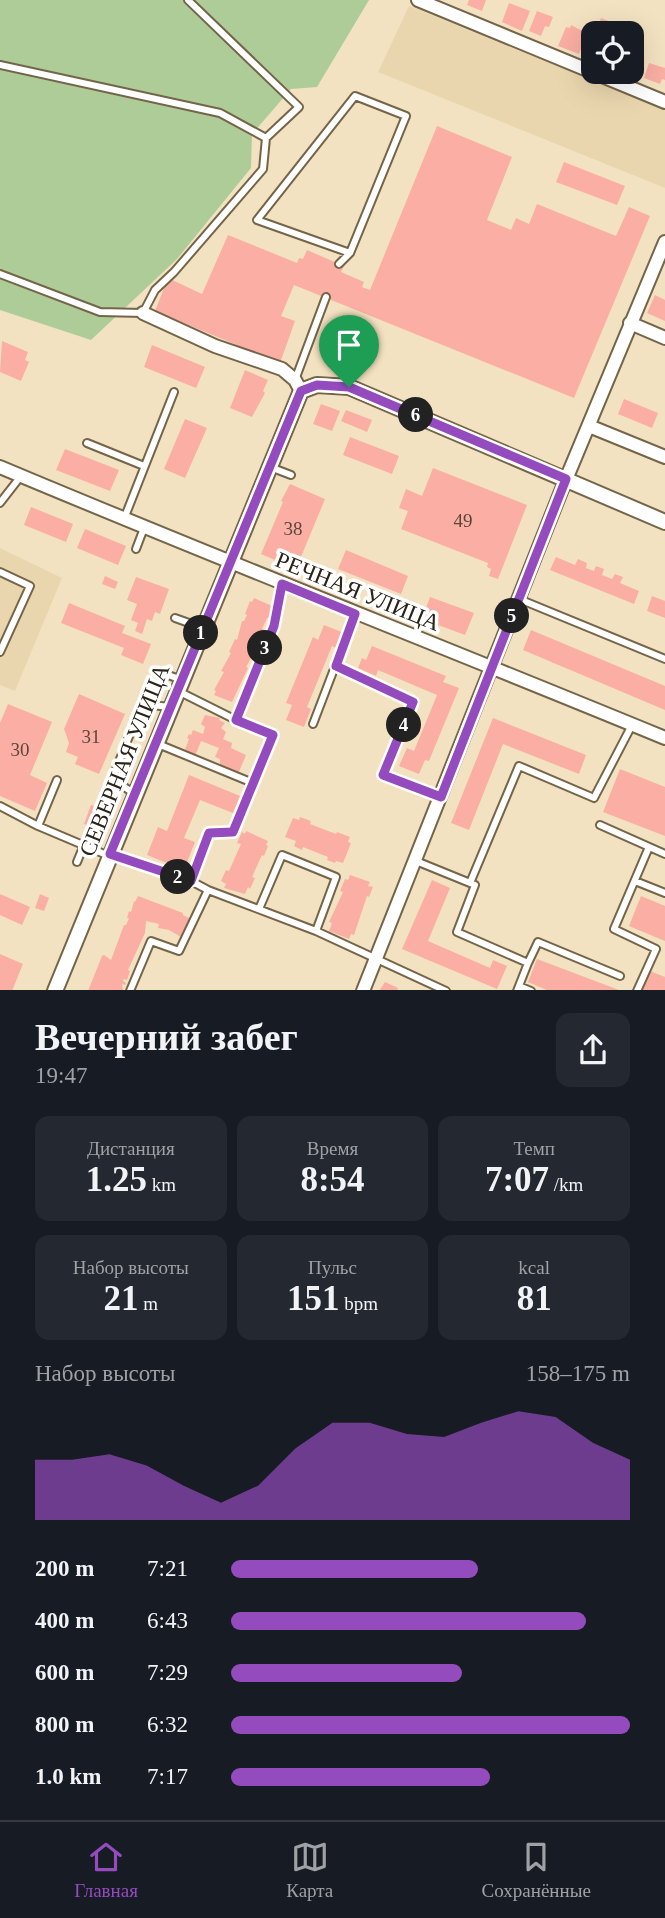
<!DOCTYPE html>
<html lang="ru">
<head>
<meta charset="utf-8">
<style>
  :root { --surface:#171b24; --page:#242831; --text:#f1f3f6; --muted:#9ea1a6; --line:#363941; --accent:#944bbd }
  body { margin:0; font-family:"Times New Roman",serif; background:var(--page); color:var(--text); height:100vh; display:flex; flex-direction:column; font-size:26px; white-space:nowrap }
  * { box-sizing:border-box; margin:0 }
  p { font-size:23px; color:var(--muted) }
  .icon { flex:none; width:38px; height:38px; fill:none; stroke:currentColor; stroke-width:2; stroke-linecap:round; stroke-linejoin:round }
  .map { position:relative; height:990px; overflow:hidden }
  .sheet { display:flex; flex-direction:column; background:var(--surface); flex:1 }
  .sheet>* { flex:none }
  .fabs { position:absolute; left:581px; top:21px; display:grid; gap:14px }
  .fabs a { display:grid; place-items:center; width:63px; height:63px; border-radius:14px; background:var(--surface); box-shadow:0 7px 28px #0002; font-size:35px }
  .pin { position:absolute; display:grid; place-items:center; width:60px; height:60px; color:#fff; margin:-72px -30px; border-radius:50% 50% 50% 0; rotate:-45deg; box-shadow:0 0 7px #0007 }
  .pin .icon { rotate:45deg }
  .km { position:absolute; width:35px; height:35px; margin:-18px; border-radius:50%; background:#222; color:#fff; font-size:19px; line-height:35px; text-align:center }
  .round { display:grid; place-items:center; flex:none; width:74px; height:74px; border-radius:14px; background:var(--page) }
  .overview { display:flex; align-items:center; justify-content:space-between; height:119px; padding:0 35px }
  h1 { font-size:38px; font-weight:700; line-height:52px }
  .stats { display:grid; grid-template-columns:repeat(3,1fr); gap:10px; height:119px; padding:7px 35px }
  .stats div { display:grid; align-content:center; border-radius:14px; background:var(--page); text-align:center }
  .stats b { font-size:35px; font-weight:700 }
  .stats small { font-size:19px; font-weight:400 }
  .stats p { font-size:19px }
  .chart { height:196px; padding:14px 35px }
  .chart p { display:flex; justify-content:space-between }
  .chart svg { width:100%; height:126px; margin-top:7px; fill:var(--accent); opacity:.7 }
  ul { padding:0 35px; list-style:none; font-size:23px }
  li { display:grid; grid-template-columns:112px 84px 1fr; align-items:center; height:52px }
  li i { height:18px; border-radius:9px; background:var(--accent) }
  .menu { display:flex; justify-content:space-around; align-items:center; height:98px; border-top:2px solid var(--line); background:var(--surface); font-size:19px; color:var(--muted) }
  .menu a { display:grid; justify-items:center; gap:4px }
  .menu .current { color:var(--accent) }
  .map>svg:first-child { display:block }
  .built { fill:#ead6ae }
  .green { fill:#adcc98 }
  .building { fill:#fbaea3 }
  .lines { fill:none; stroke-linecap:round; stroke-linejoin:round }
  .service-casing { stroke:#746548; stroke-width:10 }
  .minor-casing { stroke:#746548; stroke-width:16 }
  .tertiary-casing { stroke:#746548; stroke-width:18 }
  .service { stroke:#fff; stroke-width:6 }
  .minor { stroke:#fff; stroke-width:12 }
  .tertiary { stroke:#fff; stroke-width:14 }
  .route-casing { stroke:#fff; stroke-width:14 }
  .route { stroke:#944bbd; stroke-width:9 }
  .labels { text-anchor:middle; stroke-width:7; stroke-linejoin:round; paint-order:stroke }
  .number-label { font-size:19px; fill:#5e463a }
  .street-label { font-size:23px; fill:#2a2317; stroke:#fff }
</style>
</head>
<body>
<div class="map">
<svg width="665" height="991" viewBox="0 0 665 991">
  <rect width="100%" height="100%" fill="#f3e2c1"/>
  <path class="built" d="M 409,6 L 665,110 L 665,188 L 378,72 Z
    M 0,548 L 62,578 L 15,691 L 0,685 Z"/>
  <path class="green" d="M 0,0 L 369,0 L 317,87 L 291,89 L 252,134 L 251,168 L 177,259 L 91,340 L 0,310 Z"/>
  <path class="building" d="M 469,0 L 486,0 L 482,11 L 467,5 Z
    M 509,3 L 530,11 L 522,31 L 502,22 Z
    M 537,11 L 553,17 L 549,27 L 545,26 L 541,36 L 529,31 Z
    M 601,18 L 621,26 L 618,33 L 595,33 Z
    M 571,25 L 588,34 L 579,54 L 558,46 L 566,27 L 570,28 Z
    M 632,57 L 642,61 L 636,76 L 632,74 Z
    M 649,63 L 665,68 L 665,80 L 662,79 L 660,84 L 644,78 Z
    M 437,126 L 512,157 L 487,220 L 511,230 L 516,218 L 529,224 L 537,204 L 616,236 L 629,207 L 650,216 L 574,398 L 294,285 L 281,316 L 295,321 L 280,363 L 155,311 L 168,278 L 202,294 L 228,235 L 297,263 L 299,258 L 303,259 L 307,250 L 344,266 L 341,272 L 364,282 L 362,287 L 370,290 Z
    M 564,162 L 625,186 L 617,205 L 556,182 Z
    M 655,295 L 665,300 L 665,321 L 647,313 Z
    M 2,341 L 28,352 L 25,360 L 29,362 L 21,381 L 0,372 Z
    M 152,345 L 205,367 L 196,388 L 144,367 Z
    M 245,370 L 268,380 L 263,391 L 265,393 L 252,417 L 230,408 Z
    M 624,399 L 658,413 L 652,428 L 618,414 Z
    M 321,404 L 340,411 L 332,431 L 313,424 Z
    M 346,410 L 372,420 L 367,432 L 341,421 Z
    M 185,419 L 207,428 L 185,478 L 164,469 Z
    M 350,437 L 399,456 L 392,474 L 343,455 Z
    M 65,449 L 119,470 L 110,491 L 56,470 Z
    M 433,468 L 527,505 L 498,579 L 489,576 L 491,569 L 487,567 L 488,563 L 401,529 L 408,511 L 399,508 L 406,489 L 422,496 Z
    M 290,484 L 325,499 L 296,569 L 261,554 L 283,502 L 281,501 Z
    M 31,507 L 73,524 L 66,542 L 24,525 Z
    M 85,529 L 126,546 L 118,565 L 77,548 Z
    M 346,550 L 408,576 L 401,594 L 338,569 Z
    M 556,557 L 575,565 L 578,559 L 587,563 L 586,568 L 594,571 L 596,566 L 604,569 L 602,575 L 612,579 L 615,574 L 623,577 L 620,583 L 639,591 L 634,604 L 550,570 Z
    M 105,576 L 118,582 L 115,589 L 102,584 Z
    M 136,577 L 169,589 L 160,614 L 155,612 L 152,621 L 147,619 L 142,634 L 135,631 L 138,623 L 131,620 L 137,604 L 127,600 Z
    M 652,596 L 665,601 L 665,618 L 647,611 Z
    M 430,597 L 474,613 L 465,635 L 422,619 Z
    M 254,598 L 272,606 L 270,610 L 273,612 L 269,618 L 267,618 L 262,629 L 264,630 L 261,637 L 259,636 L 254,648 L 256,649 L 246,667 L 248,668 L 232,702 L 214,695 L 216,691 L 214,690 L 224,672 L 221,671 L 231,653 L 229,652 L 235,639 L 237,640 L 242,621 L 244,621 L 247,615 L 245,614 L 250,601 L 252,602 Z
    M 69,603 L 125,626 L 122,633 L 151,644 L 143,664 L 121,655 L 124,648 L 61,623 Z
    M 324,625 L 344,633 L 338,649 L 332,646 L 307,707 L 311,709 L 304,727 L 286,720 L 292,705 L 286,703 L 313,637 L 318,640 Z
    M 531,630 L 665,686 L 665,710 L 523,650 Z
    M 372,646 L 446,676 L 443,682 L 459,688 L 429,761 L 425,760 L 419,774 L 399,766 L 407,748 L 414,751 L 437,695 L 378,670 L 376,676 L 358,668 L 362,658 L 366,660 Z
    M 79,694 L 125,714 L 99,774 L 75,764 L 78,757 L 66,752 L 69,743 L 64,729 Z
    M 8,704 L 52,722 L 30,775 L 47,783 L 35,811 L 0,796 L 0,723 Z
    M 205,715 L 220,718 L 219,720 L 225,723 L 221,728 L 226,732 L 223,739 L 232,743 L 231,748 L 246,755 L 238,774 L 220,766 L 220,759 L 215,757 L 219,748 L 201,741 L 195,756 L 184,752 L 189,739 L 187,738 L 189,734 L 191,735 L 193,730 L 203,734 L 205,727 L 201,724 Z
    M 493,718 L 586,755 L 579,774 L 503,744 L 469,830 L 451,823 Z
    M 620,769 L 665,787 L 665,836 L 603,812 Z
    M 189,775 L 240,796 L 233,813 L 200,800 L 184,838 L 195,842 L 184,870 L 147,855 L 158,827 L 167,831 Z
    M 91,805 L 109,812 L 102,830 L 84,824 Z
    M 300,817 L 311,821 L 310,824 L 336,834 L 337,832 L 350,837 L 348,842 L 351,843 L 343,863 L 336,861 L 335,863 L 327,860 L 328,857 L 303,847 L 302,850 L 294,846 L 296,841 L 285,837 L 293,818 L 299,820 Z
    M 246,831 L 268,841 L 266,845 L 268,846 L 264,856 L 262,855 L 252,877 L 255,878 L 250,889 L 248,887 L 245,894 L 224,888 L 226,884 L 221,881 L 226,870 L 229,871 L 241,844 L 237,843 L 242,832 L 245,834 Z
    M 350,875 L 370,882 L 368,886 L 373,887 L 369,897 L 367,896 L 354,935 L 351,934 L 349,939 L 329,931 L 332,923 L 329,922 L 343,892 L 340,891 L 345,879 L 348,880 Z
    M 432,880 L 450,888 L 428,941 L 490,968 L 493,960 L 507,966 L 497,989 L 402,949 Z
    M 0,894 L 30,907 L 22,925 L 0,915 Z
    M 40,894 L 49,898 L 44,911 L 35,908 Z
    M 138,896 L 183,913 L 183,915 L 189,918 L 186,931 L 183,930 L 181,937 L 169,930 L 158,928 L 159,924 L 146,921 L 145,933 L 128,970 L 130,971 L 127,980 L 124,979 L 123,981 L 126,983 L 125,985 L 122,984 L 123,990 L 88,991 L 102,956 L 104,955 L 111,960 L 124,925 L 126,925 L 129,918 L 127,918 L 129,911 L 131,912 L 134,901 L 135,902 Z
    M 641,896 L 665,906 L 665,941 L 629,926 Z
    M 0,954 L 23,964 L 12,991 L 0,991 Z
    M 537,959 L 619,990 L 619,991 L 549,991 L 528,982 Z
    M 650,971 L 665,977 L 665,991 L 642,991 L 647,972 Z
    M 385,982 L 398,988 L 397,991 L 379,991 Z"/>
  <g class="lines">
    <g class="service-casing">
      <path id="service" d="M 188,0 L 299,107 L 266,138
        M 0,65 L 220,113 L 266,138 L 263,169 L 174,272 L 155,290 L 143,313 L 100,312 L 0,274
        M 339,264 L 350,253 L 406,116 L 355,96 L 257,220 L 350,253
        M 295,380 L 326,297
        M 87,443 L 144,466
        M 270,467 L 291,475
        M 0,503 L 21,476
        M 124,519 L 174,392
        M 136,549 L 144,528
        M 0,572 L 30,586 L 0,652
        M 519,599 L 665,659
        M 175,618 L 203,628
        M 336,666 L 413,702 L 383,775 L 441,797
        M 157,671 L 182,680
        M 178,691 L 236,720 L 273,735 L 233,832 L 209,833 L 191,881
        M 236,720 L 274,626 L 282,584
        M 313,724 L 355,614
        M 158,744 L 253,783
        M 135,794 L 112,779 L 142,704 L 170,707
        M 0,806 L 38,826 L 109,856
        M 600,825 L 665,854
        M 38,826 L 57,780
        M 112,854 L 191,881 L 208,890 L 316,931 L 446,991
        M 416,861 L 475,885 L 457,932 L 528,963 L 517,991
        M 77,862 L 84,845
        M 635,881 L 665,893
        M 470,883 L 519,766 L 594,798 L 632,725
        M 259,909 L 282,855 L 336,877 L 316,931
        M 528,963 L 538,942 L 620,976
        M 519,986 L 531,991
        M 130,991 L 151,941 L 179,951 L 208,890
        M 637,991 L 656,949 L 614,929 L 649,847"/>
    </g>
    <g class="minor-casing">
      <path id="minor" d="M 418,0 L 665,102
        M 143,313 L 215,346 L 282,369 L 295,380 L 301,391
        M 630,323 L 665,338
        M 589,426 L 665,457
        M 0,467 C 221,560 444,647 665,738
        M 363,991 L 562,489 L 665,242"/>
    </g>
    <g class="tertiary-casing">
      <path id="tertiary" d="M 55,991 L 301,391 L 317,385 L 349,387 L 665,522"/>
    </g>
    <use href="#service" class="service"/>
    <use href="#minor" class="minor"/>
    <use href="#tertiary" class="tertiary"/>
  </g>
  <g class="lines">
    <g class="route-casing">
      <path id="route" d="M 317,385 L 349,387 L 566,479 L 441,797 L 383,775 L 413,702 L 336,666 L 355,614 L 282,584 L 274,626 L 236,720 L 273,735 L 233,832 L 209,833 L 191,881 L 110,854 L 301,391 Z"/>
    </g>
    <use href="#route" class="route"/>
  </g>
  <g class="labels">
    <g class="number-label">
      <text x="463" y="527">49</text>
      <text x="293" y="535">38</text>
      <text x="91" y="743">31</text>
      <text x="20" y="756">30</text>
    </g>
    <g class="street-label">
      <text transform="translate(358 591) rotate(22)" y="8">РЕЧНАЯ УЛИЦА</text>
      <text transform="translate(124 760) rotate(-68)" y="8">СЕВЕРНАЯ УЛИЦА</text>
    </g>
  </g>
</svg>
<div class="fabs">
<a><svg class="icon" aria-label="locate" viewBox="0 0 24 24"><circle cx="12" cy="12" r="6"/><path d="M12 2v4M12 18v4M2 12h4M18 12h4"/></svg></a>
</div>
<div class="pin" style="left:349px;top:387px;background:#1e9e55"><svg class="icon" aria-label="arrive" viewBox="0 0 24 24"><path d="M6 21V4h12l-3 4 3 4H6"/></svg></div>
<b class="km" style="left:201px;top:633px">1</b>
<b class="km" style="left:178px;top:877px">2</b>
<b class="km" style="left:265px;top:648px">3</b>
<b class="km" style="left:404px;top:725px">4</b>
<b class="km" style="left:512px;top:616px">5</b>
<b class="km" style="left:416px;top:415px">6</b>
</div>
<section class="sheet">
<div class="overview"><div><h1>Вечерний забег</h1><p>19:47</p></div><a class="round"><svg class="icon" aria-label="share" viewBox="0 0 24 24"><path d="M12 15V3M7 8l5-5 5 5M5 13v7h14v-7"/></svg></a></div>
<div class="stats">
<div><p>Дистанция</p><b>1.25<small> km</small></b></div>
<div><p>Время</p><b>8:54</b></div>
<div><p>Темп</p><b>7:07<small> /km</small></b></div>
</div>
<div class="stats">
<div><p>Набор высоты</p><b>21<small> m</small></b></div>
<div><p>Пульс</p><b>151<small> bpm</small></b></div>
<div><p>kcal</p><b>81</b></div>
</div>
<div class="chart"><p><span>Набор высоты</span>158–175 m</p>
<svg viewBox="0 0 160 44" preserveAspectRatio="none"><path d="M0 44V23L10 23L20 21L30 25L40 32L50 38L60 32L70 19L80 10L90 10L100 14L110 15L120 10L130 6L140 8L150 17L160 23V44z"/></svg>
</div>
<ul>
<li><b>200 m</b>7:21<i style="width:62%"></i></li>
<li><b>400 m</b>6:43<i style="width:89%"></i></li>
<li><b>600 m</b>7:29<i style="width:58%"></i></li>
<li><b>800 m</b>6:32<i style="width:100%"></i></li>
<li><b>1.0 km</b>7:17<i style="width:65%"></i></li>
</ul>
</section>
<nav class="menu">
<a class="current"><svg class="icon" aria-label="home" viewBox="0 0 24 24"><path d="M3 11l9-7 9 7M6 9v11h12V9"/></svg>Главная</a>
<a><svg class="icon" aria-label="map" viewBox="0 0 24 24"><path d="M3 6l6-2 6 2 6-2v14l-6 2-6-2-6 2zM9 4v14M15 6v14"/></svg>Карта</a>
<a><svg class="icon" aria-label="saved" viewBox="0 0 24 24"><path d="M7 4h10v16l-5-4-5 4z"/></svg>Сохранённые</a>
</nav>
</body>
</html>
